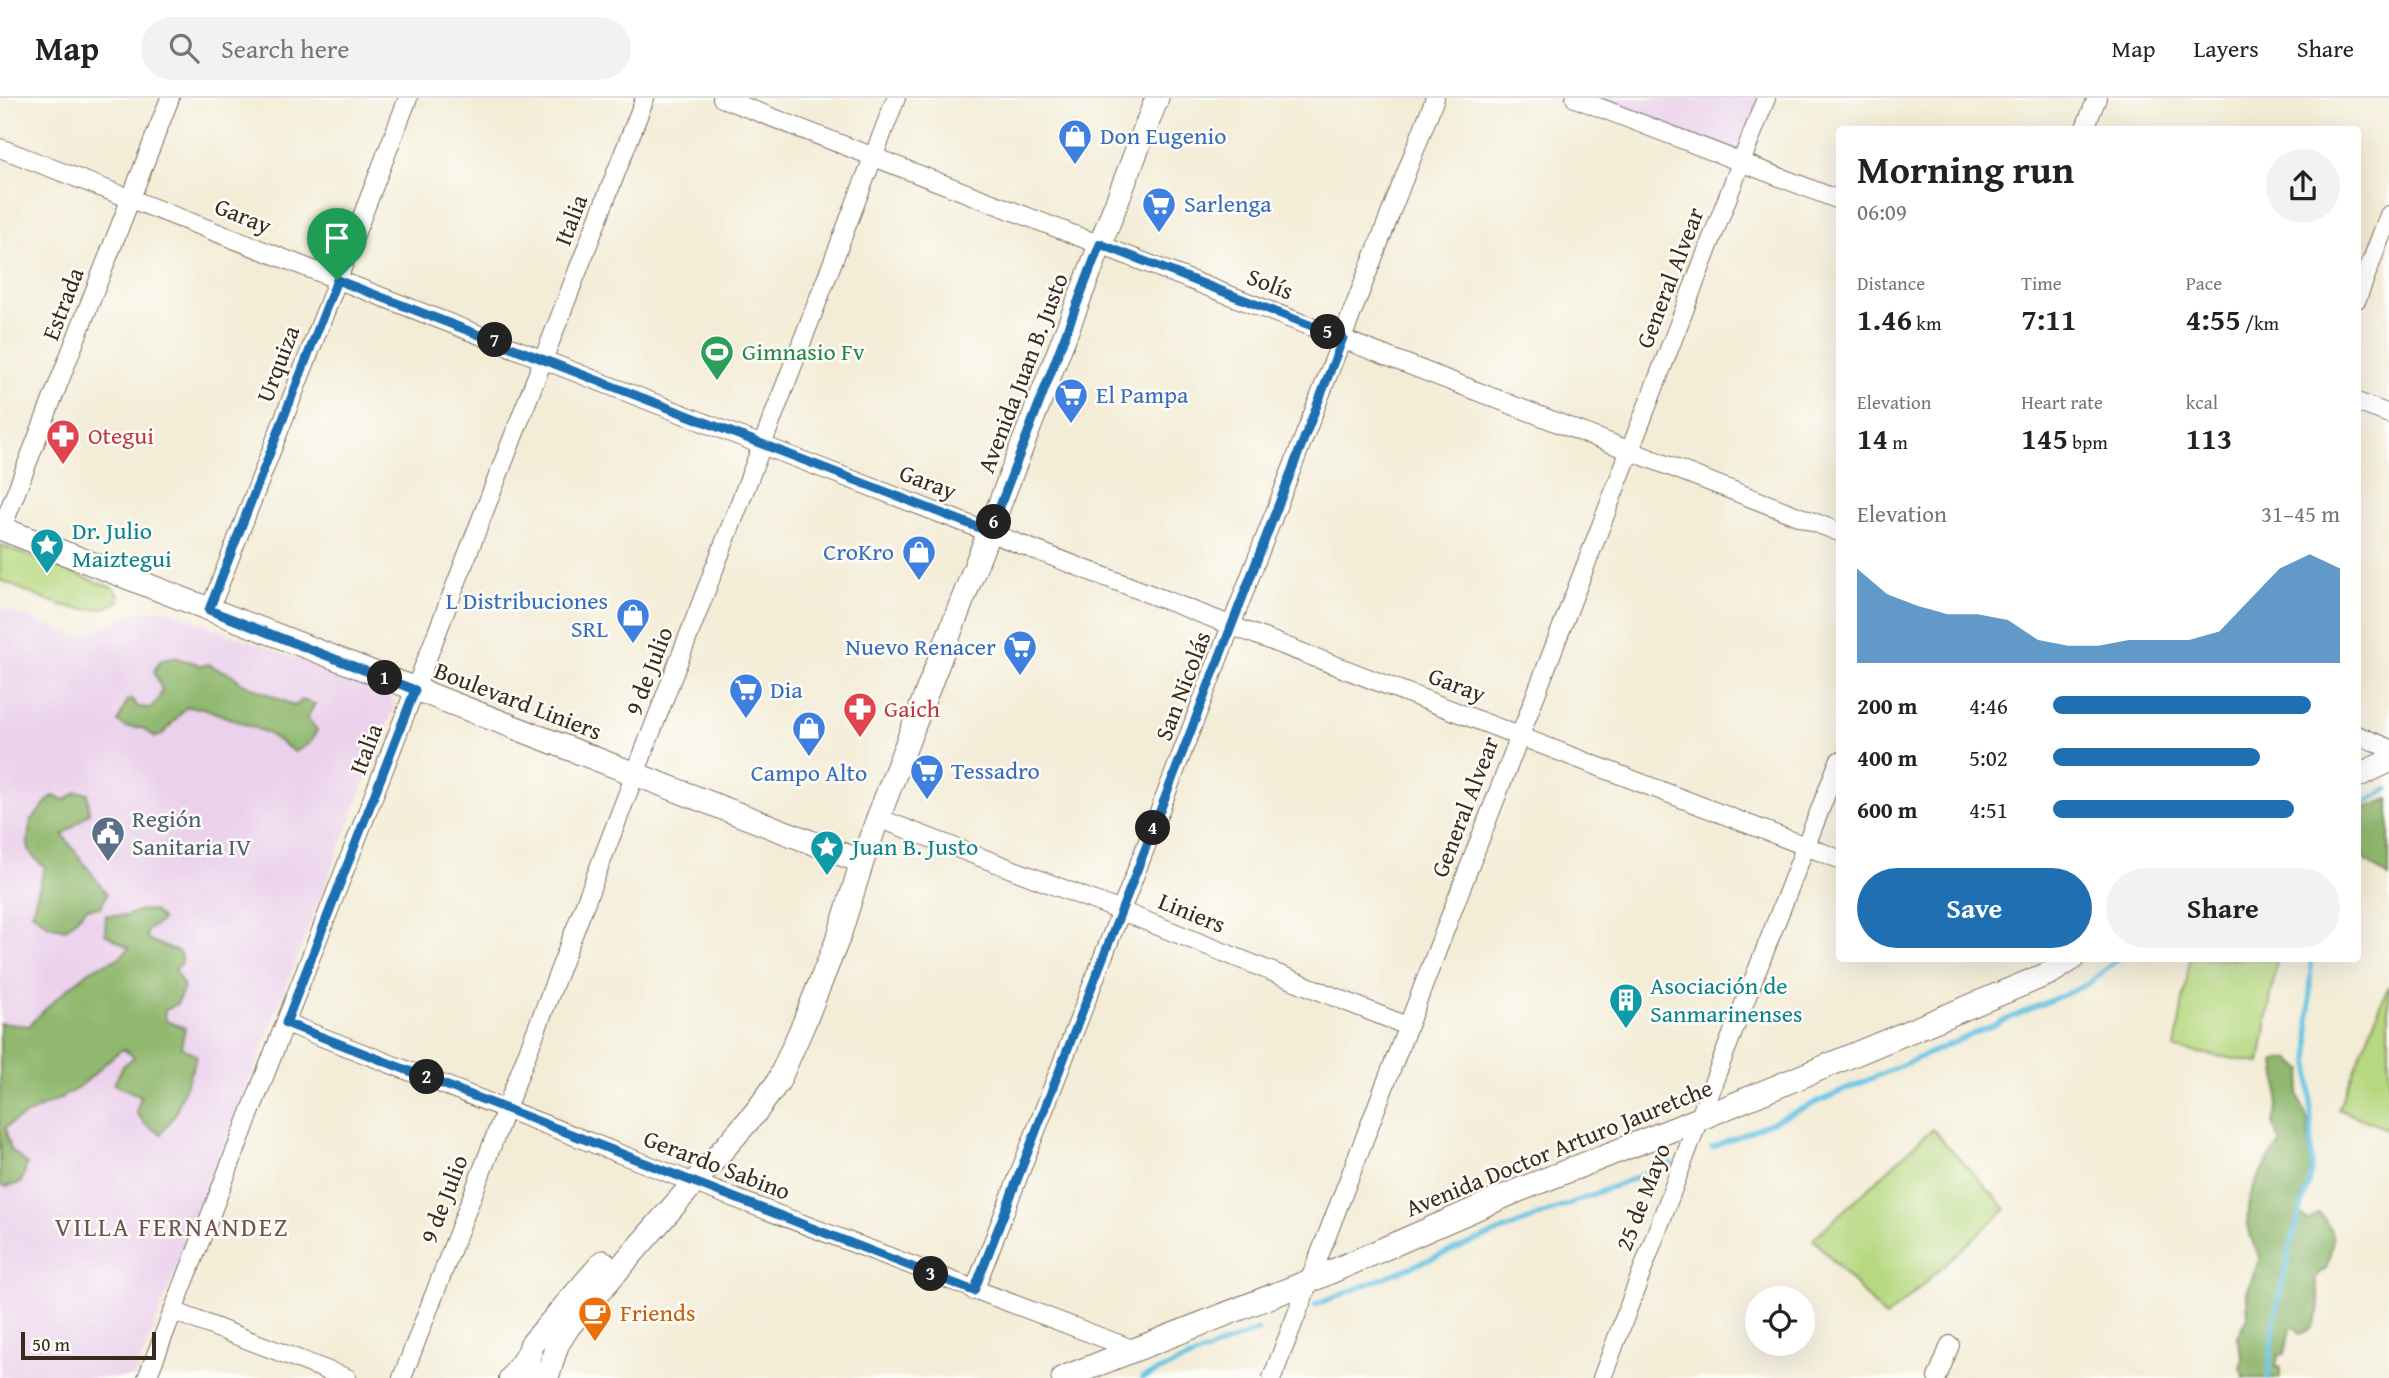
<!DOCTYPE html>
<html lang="en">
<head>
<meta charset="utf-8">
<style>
  :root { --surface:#fff; --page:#f2f2f2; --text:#222; --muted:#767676; --line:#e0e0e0; --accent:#1f6fb2 }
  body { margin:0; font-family:"Gentium Book Plus",serif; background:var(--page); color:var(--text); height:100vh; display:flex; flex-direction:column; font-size:26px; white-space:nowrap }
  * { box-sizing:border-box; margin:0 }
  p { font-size:23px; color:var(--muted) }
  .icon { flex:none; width:38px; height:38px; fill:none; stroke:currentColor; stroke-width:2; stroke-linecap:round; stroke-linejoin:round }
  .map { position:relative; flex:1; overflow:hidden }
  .side { position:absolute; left:1836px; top:28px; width:525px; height:836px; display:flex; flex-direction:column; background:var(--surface); border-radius:7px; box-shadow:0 7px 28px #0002 }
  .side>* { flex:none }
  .tools { position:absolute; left:1745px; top:1188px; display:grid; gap:14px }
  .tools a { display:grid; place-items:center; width:70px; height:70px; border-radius:50%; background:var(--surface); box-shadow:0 7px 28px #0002; font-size:35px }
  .scale { position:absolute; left:21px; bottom:18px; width:135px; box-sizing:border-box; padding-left:7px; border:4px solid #3b2a1e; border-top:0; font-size:19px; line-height:24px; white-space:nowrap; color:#3b2a1e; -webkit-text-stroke:5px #fdfcf7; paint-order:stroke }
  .pin { position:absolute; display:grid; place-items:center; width:60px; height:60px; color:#fff; margin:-72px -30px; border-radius:50% 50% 50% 0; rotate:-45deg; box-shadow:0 0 7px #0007 }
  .pin .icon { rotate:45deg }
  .km { position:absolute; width:35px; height:35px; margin:-18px; border-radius:50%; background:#222; color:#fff; font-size:19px; line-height:35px; text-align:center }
  .round { display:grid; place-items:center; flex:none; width:74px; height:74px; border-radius:37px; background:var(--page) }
  .headline { display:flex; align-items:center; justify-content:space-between; height:119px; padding:0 21px }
  h1 { font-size:38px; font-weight:800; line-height:52px }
  .stats { display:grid; grid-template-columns:repeat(3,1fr); gap:10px; height:119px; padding:7px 21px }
  .stats div { display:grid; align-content:center }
  .stats b { font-size:30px; font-weight:800 }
  .stats small { font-size:19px; font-weight:400 }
  .stats p { font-size:19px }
  .chart { height:196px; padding:14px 21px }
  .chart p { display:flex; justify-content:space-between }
  .chart svg { width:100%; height:126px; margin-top:7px; fill:var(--accent); opacity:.7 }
  .button { display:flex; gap:14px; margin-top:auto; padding:14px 21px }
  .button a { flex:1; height:80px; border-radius:42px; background:var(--accent); color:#fff; font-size:28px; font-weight:800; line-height:80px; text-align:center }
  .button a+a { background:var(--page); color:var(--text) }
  ul { padding:0 21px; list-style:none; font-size:23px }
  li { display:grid; grid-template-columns:112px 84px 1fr; align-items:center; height:52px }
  li i { height:18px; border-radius:9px; background:var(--accent) }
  header { display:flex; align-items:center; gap:42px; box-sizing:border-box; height:98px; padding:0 35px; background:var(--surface); border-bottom:2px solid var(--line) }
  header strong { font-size:33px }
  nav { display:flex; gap:38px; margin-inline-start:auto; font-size:24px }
  .search { width:490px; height:63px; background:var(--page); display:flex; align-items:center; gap:18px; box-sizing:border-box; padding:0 24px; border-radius:38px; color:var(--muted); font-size:26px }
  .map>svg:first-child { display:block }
  .built { fill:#ebd1ec }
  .green { fill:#b6d880; stroke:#78814f; stroke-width:2 }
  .forest { fill:#90b86e; stroke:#667146; stroke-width:2 }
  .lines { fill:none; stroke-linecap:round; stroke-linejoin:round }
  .stream { stroke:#65c2e3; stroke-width:5 }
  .minor-casing { stroke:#7b6e5e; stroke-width:20 }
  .major-casing { stroke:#7b6e5e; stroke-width:25 }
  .minor { stroke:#fff; stroke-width:18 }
  .major { stroke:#fff; stroke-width:23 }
  .route-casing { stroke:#fff; stroke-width:14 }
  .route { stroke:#1f6fb2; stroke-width:9 }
  .labels { text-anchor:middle; stroke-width:5; stroke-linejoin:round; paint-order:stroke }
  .shop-label { font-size:24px; fill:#366cbe; stroke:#fdfcf7; text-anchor:start }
  .street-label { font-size:24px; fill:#3b2a1e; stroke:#fdfcf7 }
  .leisure-label { font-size:24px; fill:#27864d; stroke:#fdfcf7; text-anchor:start }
  .health-label { font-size:24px; fill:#be3a42; stroke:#fdfcf7; text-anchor:start }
  .culture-label { font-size:24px; fill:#0d838f; stroke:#fdfcf7; text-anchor:start }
  .service-label { font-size:24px; fill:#4e5e75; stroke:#fdfcf7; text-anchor:start }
  .food-label { font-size:24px; fill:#c56008; stroke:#fdfcf7; text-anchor:start }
  .neighbourhood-label { font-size:26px; letter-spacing:2px; fill:#705253; stroke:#fdfcf7 }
</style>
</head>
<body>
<header>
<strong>Map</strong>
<div class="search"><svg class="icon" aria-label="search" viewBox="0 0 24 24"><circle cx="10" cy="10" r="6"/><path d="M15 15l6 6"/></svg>Search here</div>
<nav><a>Map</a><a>Layers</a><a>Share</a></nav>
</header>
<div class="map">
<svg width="2389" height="1280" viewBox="0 0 2389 1280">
  <rect width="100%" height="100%" fill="#fdfcf7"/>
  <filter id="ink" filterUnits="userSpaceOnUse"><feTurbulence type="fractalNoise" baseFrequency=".0143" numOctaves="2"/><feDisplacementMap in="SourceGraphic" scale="14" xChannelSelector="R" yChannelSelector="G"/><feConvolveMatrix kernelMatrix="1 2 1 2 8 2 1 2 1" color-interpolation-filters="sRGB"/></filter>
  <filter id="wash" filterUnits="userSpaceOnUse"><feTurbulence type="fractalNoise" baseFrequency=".00686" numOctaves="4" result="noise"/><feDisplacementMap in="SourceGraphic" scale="28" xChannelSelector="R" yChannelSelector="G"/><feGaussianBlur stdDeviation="1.57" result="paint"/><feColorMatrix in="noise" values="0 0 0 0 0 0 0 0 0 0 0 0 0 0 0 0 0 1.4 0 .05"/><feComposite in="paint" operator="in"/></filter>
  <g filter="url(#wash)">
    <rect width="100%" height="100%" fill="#f3ecd6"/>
    <path class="built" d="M 1575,0 L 1766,0 L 1741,65 Z
      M 0,509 L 75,538 L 85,537 L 138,514 L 167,512 L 384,594 L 392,602 L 394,609 L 134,1280 L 0,1280 Z"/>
    <path class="green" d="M 0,447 L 113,490 L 119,497 L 119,503 C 83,526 36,496 0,482 Z
      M 2190,861 L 2277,861 L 2260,965 L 2175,951 Z
      M 2389,887 L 2389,1032 L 2338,1011 Z
      M 1932,1031 L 2006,1111 L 1886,1220 L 1813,1141 Z"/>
    <path class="forest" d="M 175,559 C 184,564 193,562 201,568 L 209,566 C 219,574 231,572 240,584 L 295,608 L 302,602 L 315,606 L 307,619 L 317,632 L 310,645 L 295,654 L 265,634 L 203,610 L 186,609 L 163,636 L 155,639 L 142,630 L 126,629 L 118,624 L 127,603 L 132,601 L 138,609 L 150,610 L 158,602 L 162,592 L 154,573 L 160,563 Z
      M 76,694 L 88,695 L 89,715 L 63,737 L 107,796 L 101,809 L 87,810 L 66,831 L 48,827 L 32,814 L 45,769 C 23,753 27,746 31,721 C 41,714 43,705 53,698 L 66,702 Z
      M 2389,701 L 2389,779 L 2366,763 L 2357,753 L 2357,713 Z
      M 140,812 L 154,813 L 162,822 L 147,833 L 147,841 L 180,855 L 182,864 L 175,872 L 184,889 L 177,906 L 164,913 L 166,923 L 185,930 L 181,949 L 197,958 L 175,1016 L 161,1036 L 145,1026 L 136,1014 L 141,998 L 114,986 L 123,968 L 134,959 L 123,951 C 106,962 94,979 77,990 C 55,1006 27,1013 5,1030 L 11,1052 L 27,1066 L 21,1085 L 5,1089 L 0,1086 L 0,925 L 29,928 C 46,909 67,891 87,875 C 102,863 116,867 129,850 L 105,836 L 106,817 L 126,818 Z
      M 2289,960 L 2303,972 L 2298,996 L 2308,1024 L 2311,1085 L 2302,1098 L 2300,1115 L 2308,1123 L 2319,1115 C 2338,1135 2333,1146 2326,1171 C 2307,1180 2320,1191 2319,1207 C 2319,1214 2314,1223 2312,1230 L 2301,1236 L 2296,1230 L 2291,1229 L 2284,1256 L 2279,1257 L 2275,1269 L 2280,1269 L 2280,1280 L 2243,1280 L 2244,1277 L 2240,1270 L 2243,1261 L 2237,1240 L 2248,1219 L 2247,1195 L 2260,1159 C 2233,1114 2254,1082 2281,1044 C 2267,1021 2276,1024 2278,1002 C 2280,990 2276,975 2275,963 Z"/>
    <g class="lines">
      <path class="stream" d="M 2357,708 L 2389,691
        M 1712,1050 L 2088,886 L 2118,861
        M 1315,1207 L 1672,1065
        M 1142,1280 L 1258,1232
        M 2268,1280 L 2275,1219 L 2292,1142 L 2312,1074 L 2309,921 L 2311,861"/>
    </g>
  </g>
  <g filter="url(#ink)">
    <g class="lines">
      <g class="minor-casing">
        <path id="minor" d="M 722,0 L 1839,434
          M 1575,0 L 1839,102
          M 2084,32 L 2097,0
          M 0,50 L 762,347 L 1839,761
          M 2357,201 L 2389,117
          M 2357,304 L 2389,316
          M 2,430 L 170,0
          M 210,511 L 408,0
          M 2357,637 L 2389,650
          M 878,720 L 1121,813 L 1407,928
          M 286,925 L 679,1079 L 1132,1251
          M 974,1193 L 1435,0
          M 173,1213 L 347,1280
          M 147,1280 L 645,0
          M 402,1280 L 896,0
          M 508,1280 L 529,1250
          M 1272,1280 L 1766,0
          M 1602,1280 L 1699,1021 L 1839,663
          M 1937,1280 L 1950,1247"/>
      </g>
      <g class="major-casing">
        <path id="major" d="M 0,430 L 862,764
          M 2357,678 L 2389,663
          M 525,1280 L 531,1247 L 603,1164
          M 547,1280 L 557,1247 L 569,1228 L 755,1015 L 778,984 L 804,925 L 839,838 L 862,764 L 878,720 L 1157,0
          M 1063,1280 L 1310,1183 L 1519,1092 L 1699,1021 L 2050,875 L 2072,861"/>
      </g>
      <use href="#minor" class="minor"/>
      <use href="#major" class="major"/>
    </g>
  </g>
  <g class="lines" filter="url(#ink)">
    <g class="route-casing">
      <path id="route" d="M 1100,146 L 1343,240 L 974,1193 L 286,925 L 415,592 L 209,512 L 337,182 L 990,434 Z"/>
    </g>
    <use href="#route" class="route"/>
  </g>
  <defs>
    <g id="shop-pin" transform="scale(1.75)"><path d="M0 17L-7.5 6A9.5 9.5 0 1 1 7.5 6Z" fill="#3f7fe0" stroke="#fdfcf7"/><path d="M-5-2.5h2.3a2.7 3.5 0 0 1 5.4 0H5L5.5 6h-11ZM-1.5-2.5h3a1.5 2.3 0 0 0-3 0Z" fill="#fff"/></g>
    <g id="supermarket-pin" transform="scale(1.75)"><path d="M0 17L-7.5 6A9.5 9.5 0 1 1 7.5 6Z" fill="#3f7fe0" stroke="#fdfcf7"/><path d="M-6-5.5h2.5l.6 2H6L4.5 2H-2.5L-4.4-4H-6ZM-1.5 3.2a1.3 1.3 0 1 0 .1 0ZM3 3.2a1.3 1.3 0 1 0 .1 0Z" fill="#fff"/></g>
    <g id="stadium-pin" transform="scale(1.75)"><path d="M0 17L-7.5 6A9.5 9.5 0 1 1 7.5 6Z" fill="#2e9e5b" stroke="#fdfcf7"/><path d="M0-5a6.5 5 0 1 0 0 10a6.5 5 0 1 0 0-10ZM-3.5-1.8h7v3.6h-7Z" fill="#fff"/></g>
    <g id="pharmacy-pin" transform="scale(1.75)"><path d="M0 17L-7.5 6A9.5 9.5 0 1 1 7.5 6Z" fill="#e0444e" stroke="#fdfcf7"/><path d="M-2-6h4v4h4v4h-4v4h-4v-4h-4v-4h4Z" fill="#fff"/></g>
    <g id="sight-pin" transform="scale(1.75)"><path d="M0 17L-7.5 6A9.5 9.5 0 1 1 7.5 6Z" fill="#0f9aa8" stroke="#fdfcf7"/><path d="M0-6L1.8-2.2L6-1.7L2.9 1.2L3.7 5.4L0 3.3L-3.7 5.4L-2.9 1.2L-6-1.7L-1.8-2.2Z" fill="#fff"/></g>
    <g id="civic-pin" transform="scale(1.75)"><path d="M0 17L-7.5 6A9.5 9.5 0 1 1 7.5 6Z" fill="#5c6f8a" stroke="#fdfcf7"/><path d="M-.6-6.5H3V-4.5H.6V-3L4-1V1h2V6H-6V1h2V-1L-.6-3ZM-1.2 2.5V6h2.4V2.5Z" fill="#fff"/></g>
    <g id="building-pin" transform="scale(1.75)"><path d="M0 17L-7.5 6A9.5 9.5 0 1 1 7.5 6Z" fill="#0f9aa8" stroke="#fdfcf7"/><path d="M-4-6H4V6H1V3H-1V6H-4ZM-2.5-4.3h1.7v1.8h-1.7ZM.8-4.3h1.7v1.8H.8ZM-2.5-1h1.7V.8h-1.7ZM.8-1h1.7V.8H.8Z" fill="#fff"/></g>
    <g id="cafe-pin" transform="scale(1.75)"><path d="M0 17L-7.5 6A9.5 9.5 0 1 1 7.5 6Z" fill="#e8710a" stroke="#fdfcf7"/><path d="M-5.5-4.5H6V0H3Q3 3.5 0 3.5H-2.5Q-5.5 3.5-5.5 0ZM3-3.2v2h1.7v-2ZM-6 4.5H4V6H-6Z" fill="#fff"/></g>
  </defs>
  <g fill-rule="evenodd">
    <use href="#shop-pin" x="1075" y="38"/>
    <use href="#supermarket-pin" x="1159" y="106"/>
    <use href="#stadium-pin" x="717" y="254"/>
    <use href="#supermarket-pin" x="1071" y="297"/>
    <use href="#pharmacy-pin" x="63" y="338"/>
    <use href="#sight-pin" x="47" y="447"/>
    <use href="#shop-pin" x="919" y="454"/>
    <use href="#shop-pin" x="633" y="517"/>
    <use href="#supermarket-pin" x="1020" y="549"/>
    <use href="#supermarket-pin" x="746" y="592"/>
    <use href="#pharmacy-pin" x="860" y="611"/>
    <use href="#shop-pin" x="809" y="630"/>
    <use href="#supermarket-pin" x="927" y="673"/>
    <use href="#civic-pin" x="108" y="735"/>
    <use href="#sight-pin" x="827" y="749"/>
    <use href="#building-pin" x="1626" y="902"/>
    <use href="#cafe-pin" x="595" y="1215"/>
  </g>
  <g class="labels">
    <g class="shop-label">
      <text x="1100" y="46">Don Eugenio</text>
      <text x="1184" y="114">Sarlenga</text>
      <text x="1096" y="305">El Pampa</text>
      <text x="894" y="462" text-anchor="end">CroKro</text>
      <text x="608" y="511" text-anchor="end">L Distribuciones<tspan x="608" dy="28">SRL</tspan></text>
      <text x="996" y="557" text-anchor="end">Nuevo Renacer</text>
      <text x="770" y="600">Dia</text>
      <text x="951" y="681">Tessadro</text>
      <text x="809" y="683" text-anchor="middle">Campo Alto</text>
    </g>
    <g class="street-label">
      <text transform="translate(243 118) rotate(22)" y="8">Garay</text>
      <text transform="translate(571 122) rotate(-69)" y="8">Italia</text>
      <text transform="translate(1670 180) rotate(-69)" y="8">General Alvear</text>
      <text transform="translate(1270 186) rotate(21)" y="8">Solís</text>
      <text transform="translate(63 206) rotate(-69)" y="8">Estrada</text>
      <text transform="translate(278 266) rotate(-69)" y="8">Urquiza</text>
      <text transform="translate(1023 275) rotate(-69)" y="8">Avenida Juan B. Justo</text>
      <text transform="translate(928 384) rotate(21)" y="8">Garay</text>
      <text transform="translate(649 573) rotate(-69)" y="8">9 de Julio</text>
      <text transform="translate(1457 587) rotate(21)" y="8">Garay</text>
      <text transform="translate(1183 588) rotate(-69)" y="8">San Nicolás</text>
      <text transform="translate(518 603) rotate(21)" y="8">Boulevard Liniers</text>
      <text transform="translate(366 651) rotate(-69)" y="8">Italia</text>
      <text transform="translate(1465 709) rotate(-69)" y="8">General Alvear</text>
      <text transform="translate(1192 815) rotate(22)" y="8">Liniers</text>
      <text transform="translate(1559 1050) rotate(-22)" y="8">Avenida Doctor Arturo Jauretche</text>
      <text transform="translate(717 1067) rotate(21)" y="8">Gerardo Sabino</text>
      <text transform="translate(1643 1099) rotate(-69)" y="8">25 de Mayo</text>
      <text transform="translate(444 1101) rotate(-69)" y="8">9 de Julio</text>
    </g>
    <g class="leisure-label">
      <text x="742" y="262">Gimnasio Fv</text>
    </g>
    <g class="health-label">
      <text x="88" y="346">Otegui</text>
      <text x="884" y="619">Gaich</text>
    </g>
    <g class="culture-label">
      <text x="72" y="441">Dr. Julio<tspan x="72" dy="28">Maiztegui</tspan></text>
      <text x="852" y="757">Juan B. Justo</text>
      <text x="1650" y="896">Asociación de<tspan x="1650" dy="28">Sanmarinenses</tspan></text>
    </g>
    <g class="service-label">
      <text x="132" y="729">Región<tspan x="132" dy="28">Sanitaria IV</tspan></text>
    </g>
    <g class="food-label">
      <text x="620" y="1223">Friends</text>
    </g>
    <g class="neighbourhood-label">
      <text x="172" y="1138">VILLA FERNANDEZ</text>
    </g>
  </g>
</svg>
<div class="tools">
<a><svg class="icon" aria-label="locate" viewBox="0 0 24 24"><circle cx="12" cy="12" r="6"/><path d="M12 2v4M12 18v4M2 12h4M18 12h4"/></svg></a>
</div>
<div class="scale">50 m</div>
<div class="pin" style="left:337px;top:182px;background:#1e9e55"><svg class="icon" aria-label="arrive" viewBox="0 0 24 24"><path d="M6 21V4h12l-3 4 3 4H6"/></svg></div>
<b class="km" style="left:385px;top:580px">1</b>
<b class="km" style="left:427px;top:979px">2</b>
<b class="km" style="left:931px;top:1176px">3</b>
<b class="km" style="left:1153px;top:730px">4</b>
<b class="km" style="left:1328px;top:234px">5</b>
<b class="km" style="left:994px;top:424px">6</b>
<b class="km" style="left:495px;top:242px">7</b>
<section class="side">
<div class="headline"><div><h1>Morning run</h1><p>06:09</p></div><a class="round"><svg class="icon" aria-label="share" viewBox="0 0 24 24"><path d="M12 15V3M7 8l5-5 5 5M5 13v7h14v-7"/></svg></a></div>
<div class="stats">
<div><p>Distance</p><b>1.46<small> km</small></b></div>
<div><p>Time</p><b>7:11</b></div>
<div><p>Pace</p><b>4:55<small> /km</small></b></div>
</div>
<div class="stats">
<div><p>Elevation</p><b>14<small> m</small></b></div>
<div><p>Heart rate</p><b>145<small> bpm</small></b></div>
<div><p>kcal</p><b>113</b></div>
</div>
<div class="chart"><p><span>Elevation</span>31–45 m</p>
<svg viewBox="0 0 160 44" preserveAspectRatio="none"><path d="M0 44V11L10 20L20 24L30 27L40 27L50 29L60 36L70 38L80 38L90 36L100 36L110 36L120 33L130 22L140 11L150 6L160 11V44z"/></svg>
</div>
<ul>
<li><b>200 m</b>4:46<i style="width:90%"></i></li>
<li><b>400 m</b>5:02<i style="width:72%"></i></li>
<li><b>600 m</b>4:51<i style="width:84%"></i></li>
</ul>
<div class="button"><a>Save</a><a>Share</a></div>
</section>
</div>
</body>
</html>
